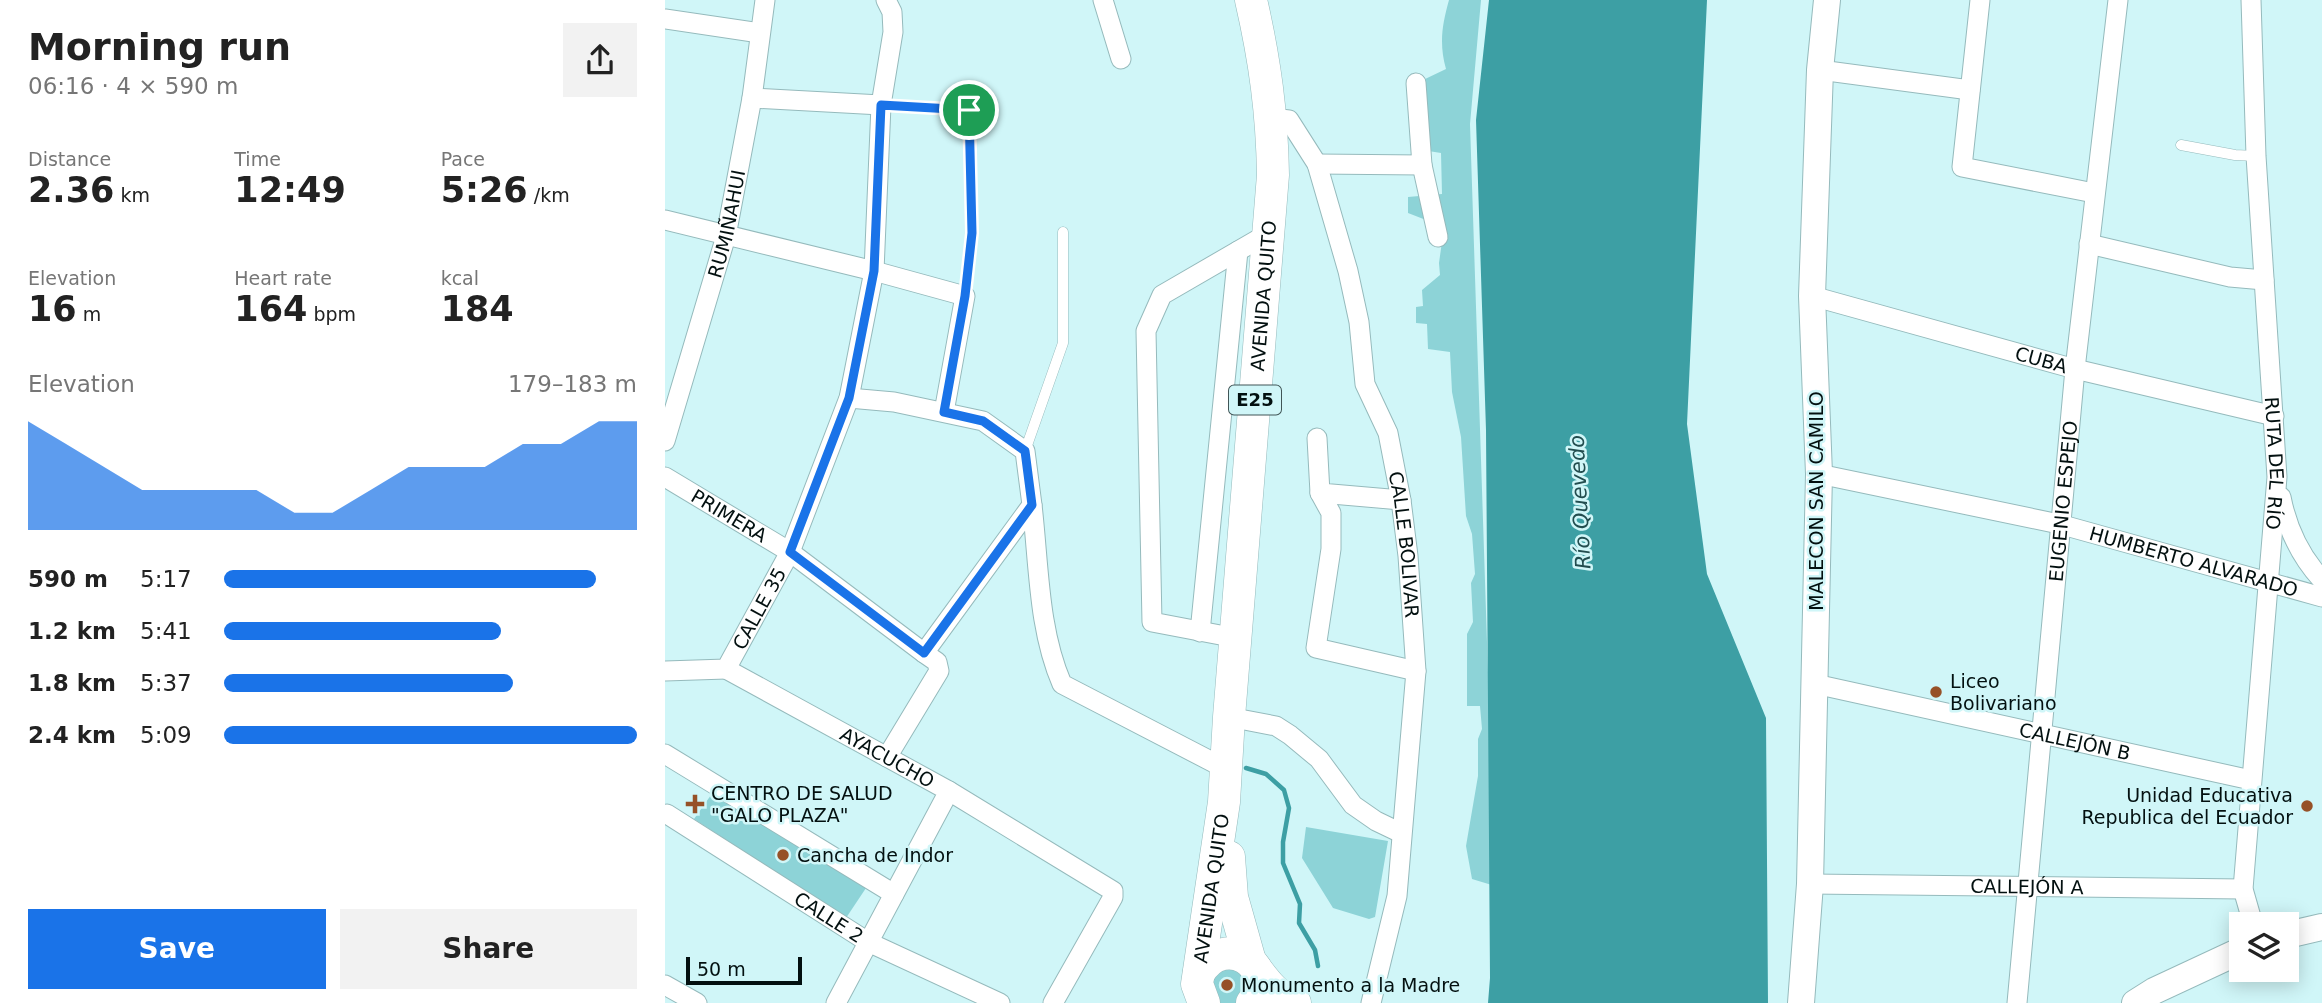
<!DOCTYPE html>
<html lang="en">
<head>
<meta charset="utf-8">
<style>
  :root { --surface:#fff; --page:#f2f2f2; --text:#222; --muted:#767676; --accent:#1a73e8 }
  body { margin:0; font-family:"DejaVu Sans",sans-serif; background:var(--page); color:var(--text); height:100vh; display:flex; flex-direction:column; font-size:26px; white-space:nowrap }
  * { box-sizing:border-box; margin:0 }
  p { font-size:23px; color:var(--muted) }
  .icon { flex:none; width:38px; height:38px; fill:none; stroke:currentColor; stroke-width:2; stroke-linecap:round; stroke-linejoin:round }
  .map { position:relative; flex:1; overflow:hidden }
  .sheet { display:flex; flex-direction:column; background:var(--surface); width:665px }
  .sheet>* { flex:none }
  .fabs { position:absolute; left:1564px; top:912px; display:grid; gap:14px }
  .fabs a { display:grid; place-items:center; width:70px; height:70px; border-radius:0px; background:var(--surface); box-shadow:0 4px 18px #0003; font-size:35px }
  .scale { position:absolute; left:21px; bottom:18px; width:116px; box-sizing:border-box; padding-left:7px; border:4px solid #031010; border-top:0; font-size:19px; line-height:24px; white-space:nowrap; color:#031010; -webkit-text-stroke:5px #d0f6f8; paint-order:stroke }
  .pin { position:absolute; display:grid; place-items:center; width:60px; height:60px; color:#fff; margin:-30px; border:4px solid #fff; border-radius:50%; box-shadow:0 2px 7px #0007 }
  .round { display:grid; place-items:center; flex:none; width:74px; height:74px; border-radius:0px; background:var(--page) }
  .head { display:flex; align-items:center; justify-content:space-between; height:119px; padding:0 28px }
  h1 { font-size:38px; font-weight:700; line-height:52px }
  .figures { display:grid; grid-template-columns:repeat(3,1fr); gap:10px; height:119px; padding:7px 28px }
  .figures div { display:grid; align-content:center }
  .figures b { font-size:35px; font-weight:700 }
  .figures small { font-size:19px; font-weight:400 }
  .figures p { font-size:19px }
  .chart { height:196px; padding:14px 28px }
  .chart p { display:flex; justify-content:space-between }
  .chart svg { width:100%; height:126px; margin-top:7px; fill:var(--accent); opacity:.7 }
  .action { display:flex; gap:14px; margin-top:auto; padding:14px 28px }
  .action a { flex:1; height:80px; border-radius:0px; background:var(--accent); color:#fff; font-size:28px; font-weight:700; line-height:80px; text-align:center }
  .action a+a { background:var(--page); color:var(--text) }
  ul { padding:0 28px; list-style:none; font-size:23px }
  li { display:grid; grid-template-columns:112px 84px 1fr; align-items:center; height:52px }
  li i { height:18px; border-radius:9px; background:var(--accent) }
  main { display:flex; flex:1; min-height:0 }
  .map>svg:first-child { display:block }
  .green { fill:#8dd3d7 }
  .water { fill:#3d9fa4 }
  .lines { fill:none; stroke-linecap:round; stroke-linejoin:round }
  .stream { stroke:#3d9fa4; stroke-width:4.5 }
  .service-casing { stroke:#95babc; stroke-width:11 }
  .minor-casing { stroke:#95babc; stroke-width:21 }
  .secondary-casing { stroke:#95babc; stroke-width:28 }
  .trunk-casing { stroke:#95babc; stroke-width:33 }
  .path { stroke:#809d9e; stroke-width:2.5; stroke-dasharray:7 3.5; stroke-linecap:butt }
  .service { stroke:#fff; stroke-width:10 }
  .minor { stroke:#fff; stroke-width:19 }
  .secondary { stroke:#fff; stroke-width:26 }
  .trunk { stroke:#fff; stroke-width:32 }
  .route-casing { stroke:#fff; stroke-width:14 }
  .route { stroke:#1a73e8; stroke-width:9 }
  .poi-dot { fill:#965127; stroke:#d0f6f8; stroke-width:2.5 }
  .labels { text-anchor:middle; stroke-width:5; stroke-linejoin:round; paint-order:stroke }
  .shield { fill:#d0f6f8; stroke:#405556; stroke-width:2 }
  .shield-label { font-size:18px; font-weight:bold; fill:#031010 }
  .street-label { font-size:19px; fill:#031010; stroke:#d0f6f8 }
  .poi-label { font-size:19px; fill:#031010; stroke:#d0f6f8; text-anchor:start }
  .water-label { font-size:21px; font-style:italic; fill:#224d4f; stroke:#d0f6f8 }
</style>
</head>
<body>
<main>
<section class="sheet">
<div class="head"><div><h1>Morning run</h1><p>06:16 · 4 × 590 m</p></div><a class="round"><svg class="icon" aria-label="share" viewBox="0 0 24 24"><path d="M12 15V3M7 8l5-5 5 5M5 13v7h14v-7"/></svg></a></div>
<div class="figures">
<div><p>Distance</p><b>2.36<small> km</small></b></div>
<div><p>Time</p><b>12:49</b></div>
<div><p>Pace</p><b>5:26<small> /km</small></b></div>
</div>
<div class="figures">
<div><p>Elevation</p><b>16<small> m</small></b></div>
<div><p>Heart rate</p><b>164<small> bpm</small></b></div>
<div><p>kcal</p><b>184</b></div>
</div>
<div class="chart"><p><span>Elevation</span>179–183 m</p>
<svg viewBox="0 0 160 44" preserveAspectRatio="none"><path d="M0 44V6L10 14L20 22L30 30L40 30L50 30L60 30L70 38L80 38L90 30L100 22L110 22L120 22L130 14L140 14L150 6L160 6V44z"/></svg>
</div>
<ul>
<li><b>590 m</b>5:17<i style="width:90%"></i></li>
<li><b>1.2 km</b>5:41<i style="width:67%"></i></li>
<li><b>1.8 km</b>5:37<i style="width:70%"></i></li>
<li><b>2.4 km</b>5:09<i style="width:100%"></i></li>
</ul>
<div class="action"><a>Save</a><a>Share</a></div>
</section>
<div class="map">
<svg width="1657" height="1003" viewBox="0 0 1657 1003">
  <rect width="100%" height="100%" fill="#d0f6f8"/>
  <path class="green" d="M 784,0 L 816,0 L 805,124 L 830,886 L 807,879 L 801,846 L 813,776 L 813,739 L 817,729 L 815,706 L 802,706 L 802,634 L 808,622 L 806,583 L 810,574 L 807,534 L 801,516 L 796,437 L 787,392 L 785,352 L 763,349 L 762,324 L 751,323 L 751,307 L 758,306 L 757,290 L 775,275 L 774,263 L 779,227 L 743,213 L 743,197 L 777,194 L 776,153 L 757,150 L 758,80 L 781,69 C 774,44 777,25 784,0 Z
    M 51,788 L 201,888 L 181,918 L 29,819 Z
    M 641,827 L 723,841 L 710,917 L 704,919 L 668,908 L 637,858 Z
    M 549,967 L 583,971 L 577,1003 L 551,1003 L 542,979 Z"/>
  <path class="water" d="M 824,0 L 1042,0 L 1022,424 L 1042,574 L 1101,718 L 1103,1003 L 823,1003 L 825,978 L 821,430 L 811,120 Z"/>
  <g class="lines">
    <path class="stream" d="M 581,768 L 601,774 L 619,790 L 624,808 L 618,842 L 618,863 L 635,904 L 634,923 L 650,950 L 653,966"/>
    <g class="service-casing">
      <path id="service" d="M 1516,145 L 1570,155 L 1591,156
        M 360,451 L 398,343 L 398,232"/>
    </g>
    <g class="minor-casing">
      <g id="minor">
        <path d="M 438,0 L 456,59"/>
        <path d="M 1315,0 L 1297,167 L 1429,193"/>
        <path id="s1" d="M 1586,0 L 1591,156 L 1612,477 L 1578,889 L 1588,924"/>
        <path d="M 0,19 L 95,33"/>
        <path d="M 1155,70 L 1305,90"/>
        <path d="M 87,98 L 216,105"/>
        <path id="s2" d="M 607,118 L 624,120 L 652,164 L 683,271 L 694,322 L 700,384 L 723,433 L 736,500 L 743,556 L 751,671 L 732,896 L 706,1003"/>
        <path d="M 652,164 L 757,165 L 751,83"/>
        <path d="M 757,165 L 773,237"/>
        <path d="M 0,220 L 209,271 L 300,296 L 279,412"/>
        <path d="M 1424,244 L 1565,277 L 1599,280"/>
        <path id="s3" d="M 1147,296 L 1410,369 L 1609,416"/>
        <path d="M 652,438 L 655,493 L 736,500"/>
        <path id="s4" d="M 0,441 L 61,236 L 87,98 L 100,0"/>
        <path id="s5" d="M 1154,474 L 1394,524 L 1657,597"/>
        <path id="s6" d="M 0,477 L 125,552 L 259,653 L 367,505 L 360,451 L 318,421 L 229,402 L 184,398"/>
        <path d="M 655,493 L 666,513 L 666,549 L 651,648 L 751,671"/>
        <path d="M 1616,497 C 1622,528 1636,557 1657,580"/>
        <path d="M 367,505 C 374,564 373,629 397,684 L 561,769"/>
        <path d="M 535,632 L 573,251"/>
        <path d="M 571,638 L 487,622 L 481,331 L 497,295 L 604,233"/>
        <path id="s7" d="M 61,669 L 284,791 L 171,1003"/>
        <path id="s8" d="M 0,671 L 61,669 L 125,552 L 184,398 L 209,271 L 216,105 L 228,32 L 227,12 L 221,0"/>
        <path id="s9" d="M 1150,684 L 1586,780"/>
        <path d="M 564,717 L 611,726 L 625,735 L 654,759 L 688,805 L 711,821 L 736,833"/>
        <path d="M 0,754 L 229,894"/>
        <path d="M 222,757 L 274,671 L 272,662 L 259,653"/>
        <path d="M 284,791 L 448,891 L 448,897 L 388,1003"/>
        <path id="s10" d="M 2,814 L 203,942 L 335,1003"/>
        <path id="s11" d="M 1145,884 L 1578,889"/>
        <path d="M 0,985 L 32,1003"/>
        <path id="s12" d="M 1352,1003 L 1410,369 L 1453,0"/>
      </g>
    </g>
    <g class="secondary-casing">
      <path id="secondary" d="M 1622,935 L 1657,927
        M 1136,1003 L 1145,884 L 1154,474 L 1147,296 L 1155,70 L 1162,0
        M 1470,1003 L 1489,991 L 1577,950"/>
    </g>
    <g class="trunk-casing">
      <g id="trunk">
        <path d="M 564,857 L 567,897 L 585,961"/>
        <path d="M 591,969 C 603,985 611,996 630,1003"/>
        <path d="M 534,973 C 560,929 615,968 587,1003"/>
        <path id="s13" d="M 539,1003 L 532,984 L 559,802 L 564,717 L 608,175 C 607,113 600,61 586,0"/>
      </g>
    </g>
    <path class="path" d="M 231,106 L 304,110 L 307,233 L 302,279"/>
    <use href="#service" class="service"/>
    <use href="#minor" class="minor"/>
    <use href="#secondary" class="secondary"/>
    <use href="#trunk" class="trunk"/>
  </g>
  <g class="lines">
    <g class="route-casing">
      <path id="route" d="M 216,105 L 304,110 L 307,233 L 300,296 L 279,412 L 318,421 L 360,451 L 367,505 L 259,653 L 125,552 L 184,398 L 209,271 Z"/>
    </g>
    <use href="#route" class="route"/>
  </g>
  <g class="poi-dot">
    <circle cx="1271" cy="692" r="7"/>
    <path d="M26.5 793.5h7v7h7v7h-7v7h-7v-7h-7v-7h7z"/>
    <circle cx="1642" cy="806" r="7"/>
    <circle cx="118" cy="855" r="7"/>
    <circle cx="562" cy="985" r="7"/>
  </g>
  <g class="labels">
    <rect class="shield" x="564" y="385.5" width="52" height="29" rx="5"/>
    <g class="shield-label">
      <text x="590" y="406">E25</text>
    </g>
    <g class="street-label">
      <text dy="7" stroke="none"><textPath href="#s4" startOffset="226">RUMIÑAHUI</textPath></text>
      <text dy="7" stroke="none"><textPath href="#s13" startOffset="712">AVENIDA QUITO</textPath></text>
      <text dy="7" stroke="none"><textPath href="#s3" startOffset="238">CUBA</textPath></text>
      <text dy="7" stroke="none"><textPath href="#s1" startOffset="464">RUTA DEL RÍO</textPath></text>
      <text transform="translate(1151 501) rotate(-90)" y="7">MALECON SAN CAMILO</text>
      <text dy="7" stroke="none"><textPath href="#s12" startOffset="504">EUGENIO ESPEJO</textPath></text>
      <text dy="7" stroke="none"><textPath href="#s6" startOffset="75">PRIMERA</textPath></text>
      <text dy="7" stroke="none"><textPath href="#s2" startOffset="462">CALLE BOLIVAR</textPath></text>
      <text dy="7" stroke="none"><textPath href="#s5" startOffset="385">HUMBERTO ALVARADO</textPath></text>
      <text dy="7" stroke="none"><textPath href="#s8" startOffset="130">CALLE 35</textPath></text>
      <text dy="7" stroke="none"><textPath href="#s9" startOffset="266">CALLEJÓN B</textPath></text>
      <text dy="7" stroke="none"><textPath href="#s7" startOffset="184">AYACUCHO</textPath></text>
      <text dy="7" stroke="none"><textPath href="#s11" startOffset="217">CALLEJÓN A</textPath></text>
      <text dy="7" stroke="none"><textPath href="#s13" startOffset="117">AVENIDA QUITO</textPath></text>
      <text dy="7" stroke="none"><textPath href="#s10" startOffset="192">CALLE 2</textPath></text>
    </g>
    <g class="poi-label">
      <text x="1285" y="688">Liceo<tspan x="1285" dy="22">Bolivariano</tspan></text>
      <text x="46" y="800">CENTRO DE SALUD<tspan x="46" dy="22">"GALO PLAZA"</tspan></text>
      <text x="1628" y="802" text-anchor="end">Unidad Educativa<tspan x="1628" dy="22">Republica del Ecuador</tspan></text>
      <text x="132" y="862">Cancha de Indor</text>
      <text x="576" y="992">Monumento a la Madre</text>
    </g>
    <g class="water-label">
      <text transform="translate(915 502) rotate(-93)" y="7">Río Quevedo</text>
    </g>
  </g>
</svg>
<div class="fabs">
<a><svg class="icon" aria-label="layers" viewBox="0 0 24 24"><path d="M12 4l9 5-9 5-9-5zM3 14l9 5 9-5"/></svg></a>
</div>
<div class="scale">50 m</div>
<div class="pin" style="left:304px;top:110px;background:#1e9e55"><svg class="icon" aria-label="arrive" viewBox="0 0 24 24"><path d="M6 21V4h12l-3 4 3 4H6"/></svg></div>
</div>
</main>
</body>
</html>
